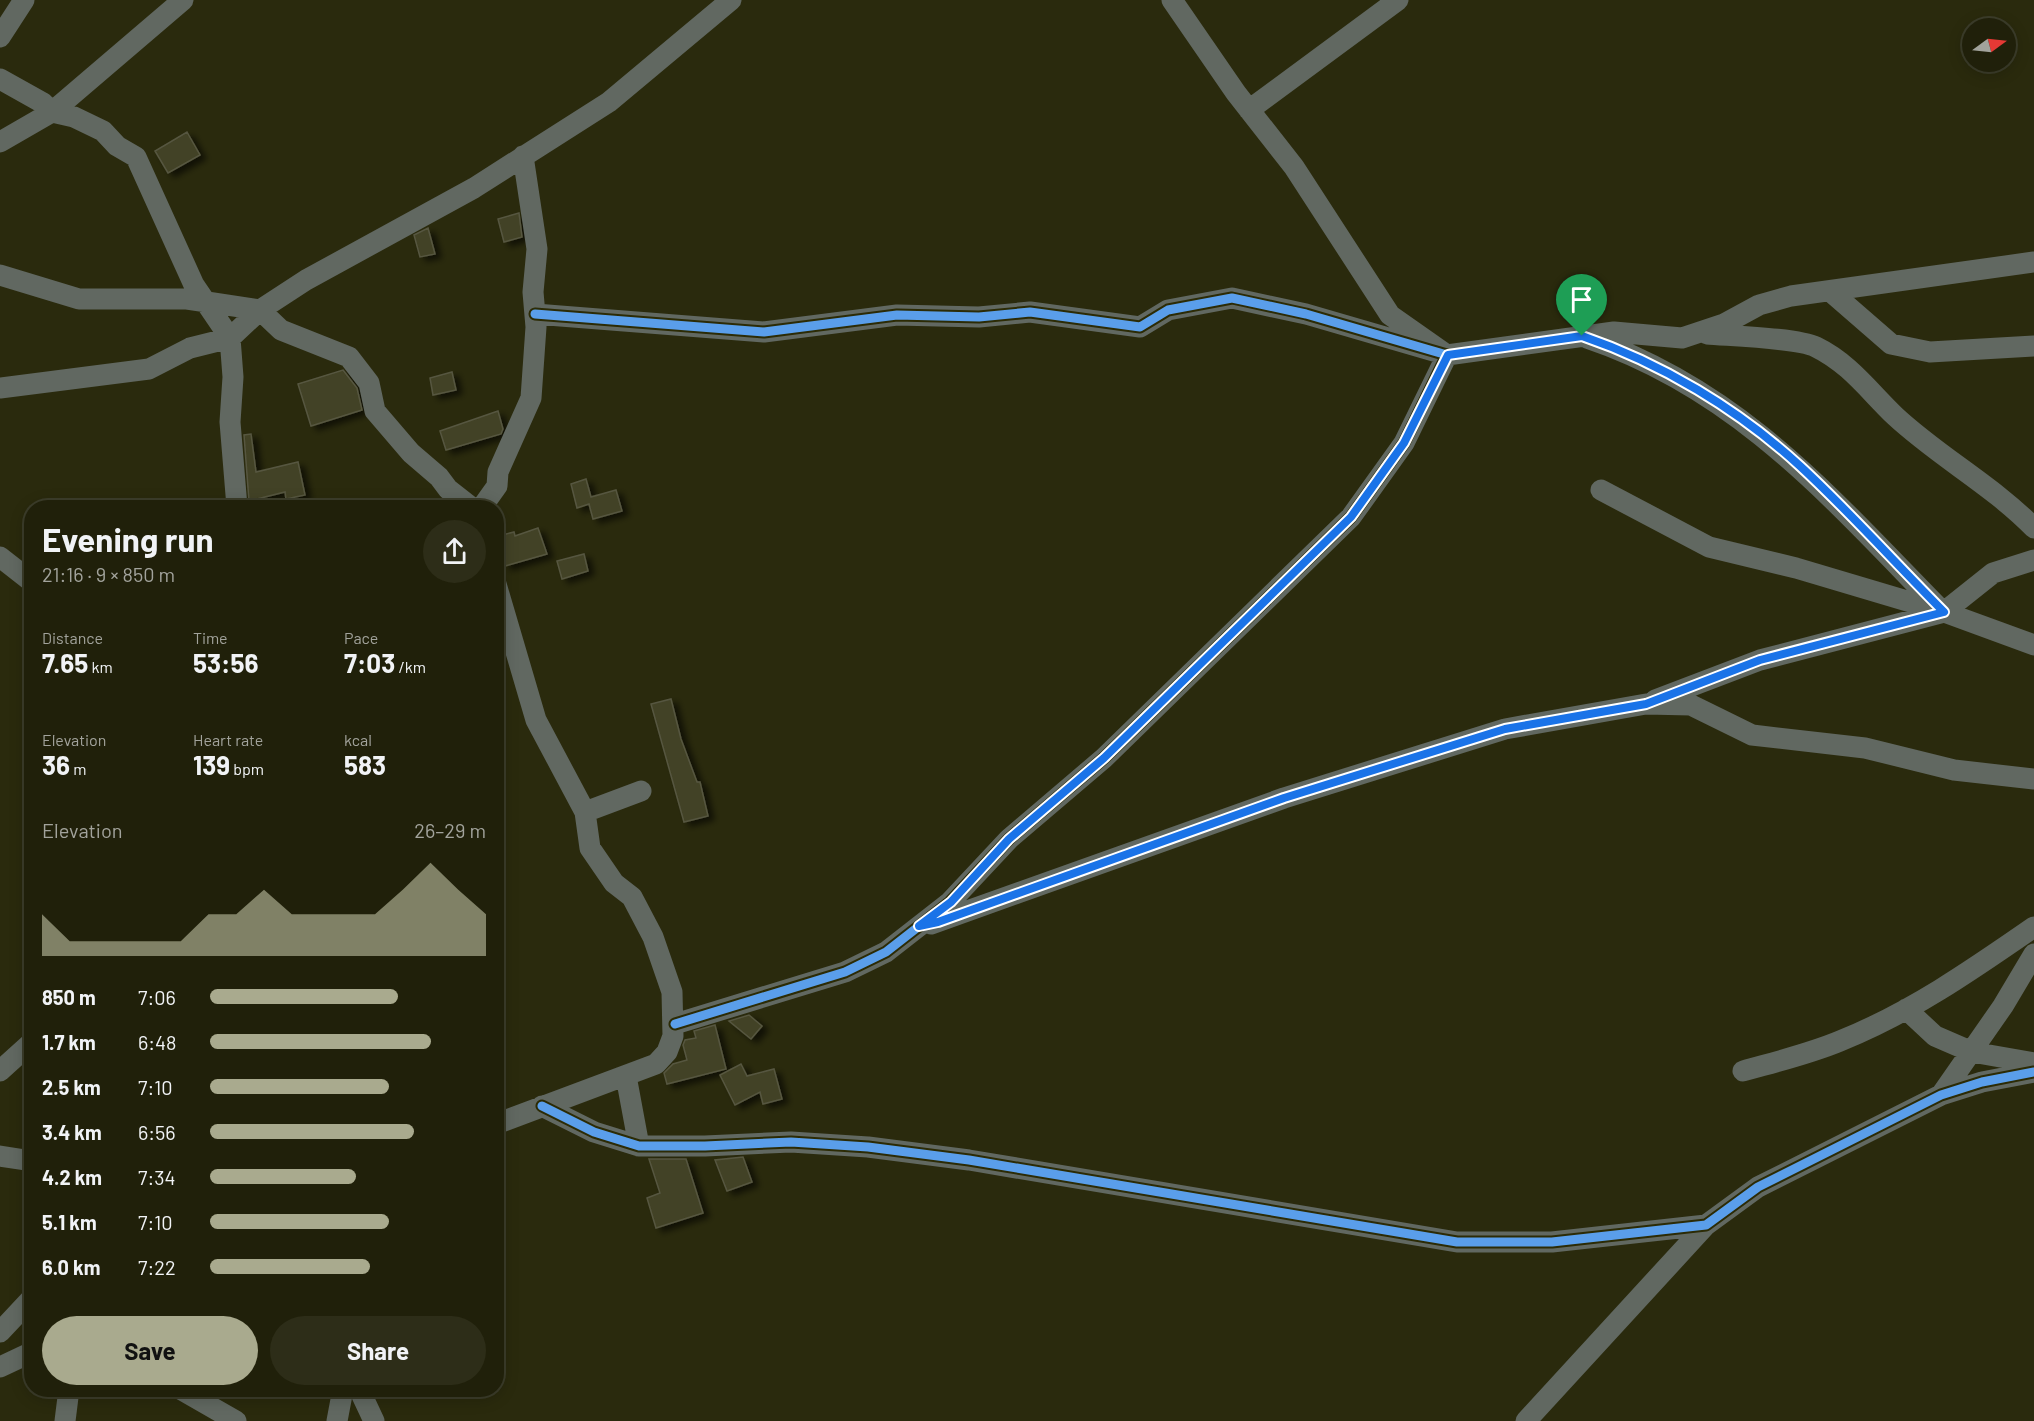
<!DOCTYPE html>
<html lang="en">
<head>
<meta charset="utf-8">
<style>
  :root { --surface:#20200a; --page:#2d2d18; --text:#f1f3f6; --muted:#a2a39c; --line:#3d3e2b; --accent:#a9aa8e }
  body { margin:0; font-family:Barlow,sans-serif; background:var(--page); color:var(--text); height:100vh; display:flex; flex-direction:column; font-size:22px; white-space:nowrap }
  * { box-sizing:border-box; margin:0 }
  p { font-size:20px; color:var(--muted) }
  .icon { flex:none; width:33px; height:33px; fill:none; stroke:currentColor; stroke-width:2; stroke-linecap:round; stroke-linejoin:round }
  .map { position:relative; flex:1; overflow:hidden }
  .drawer { position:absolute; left:24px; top:500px; width:480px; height:897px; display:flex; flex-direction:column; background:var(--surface); border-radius:24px; box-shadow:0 3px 15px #0003,0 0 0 2px var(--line) }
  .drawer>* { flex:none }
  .needle { width:39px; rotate:75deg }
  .controls { position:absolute; left:1962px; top:18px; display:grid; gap:12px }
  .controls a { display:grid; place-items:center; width:54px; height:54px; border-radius:50%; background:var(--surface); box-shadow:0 3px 15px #0003,0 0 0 2px var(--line); font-size:30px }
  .pin { position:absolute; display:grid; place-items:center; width:51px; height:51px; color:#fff; margin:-62px -26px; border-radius:50% 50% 50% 0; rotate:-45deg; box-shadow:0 0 6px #0007 }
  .pin .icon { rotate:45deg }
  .round { display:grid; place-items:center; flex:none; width:63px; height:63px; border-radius:32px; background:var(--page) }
  .headline { display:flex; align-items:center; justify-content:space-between; height:102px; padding:0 18px }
  h1 { font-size:33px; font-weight:700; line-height:45px }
  .figures { display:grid; grid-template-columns:repeat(3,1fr); gap:9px; height:102px; padding:6px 18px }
  .figures div { display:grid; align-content:center }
  .figures b { font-size:26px; font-weight:700 }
  .figures small { font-size:16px; font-weight:400 }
  .figures p { font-size:16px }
  .chart { height:168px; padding:12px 18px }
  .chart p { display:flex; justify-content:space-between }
  .chart svg { width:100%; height:108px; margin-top:6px; fill:var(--accent); opacity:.7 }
  .button { display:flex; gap:12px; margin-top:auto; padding:12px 18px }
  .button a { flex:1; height:69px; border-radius:36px; background:var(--accent); color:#111; font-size:24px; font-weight:700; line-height:69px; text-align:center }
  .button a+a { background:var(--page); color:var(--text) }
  ul { padding:0 18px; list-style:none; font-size:20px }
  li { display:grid; grid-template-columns:96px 72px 1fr; align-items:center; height:45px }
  li i { height:15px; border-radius:8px; background:var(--accent) }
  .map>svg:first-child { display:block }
  .building { fill:#424225; stroke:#575741; stroke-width:1.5; filter:url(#shadow) }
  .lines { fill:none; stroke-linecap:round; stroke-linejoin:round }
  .minor { stroke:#616861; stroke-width:21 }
  .cycleway-casing { stroke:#2c2b05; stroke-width:13 }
  .cycleway { stroke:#5a9eea; stroke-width:9 }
  .route-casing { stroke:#fff; stroke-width:12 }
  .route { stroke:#1a73e8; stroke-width:8 }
</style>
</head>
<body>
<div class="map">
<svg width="2034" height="1421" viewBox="0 0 2034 1421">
  <defs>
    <filter id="shadow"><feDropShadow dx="6" dy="4" stdDeviation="3" flood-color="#0009"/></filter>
  </defs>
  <rect width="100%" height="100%" fill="#2a2a0d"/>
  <path class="building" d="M 187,132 L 200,155 L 168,173 L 155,151 Z
    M 519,213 L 522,237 L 504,242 L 498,219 Z
    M 428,228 L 435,254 L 420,257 L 414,235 Z
    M 343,370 L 357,388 L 362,410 L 311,426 L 298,384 Z
    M 452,372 L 456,390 L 433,395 L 430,378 Z
    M 498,411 L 503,429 L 501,434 L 446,450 L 440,431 Z
    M 251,434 L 256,472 L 298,462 L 305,495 L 286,499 L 285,492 L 249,501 L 244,435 Z
    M 586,479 L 591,497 L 616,490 L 622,511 L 593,519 L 589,504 L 577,508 L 571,484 Z
    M 538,528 L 547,554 L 505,566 L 498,536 L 514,532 L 515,536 Z
    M 584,554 L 588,571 L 562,579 L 557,561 Z
    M 671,699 L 681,739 L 697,782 L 700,782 L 708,816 L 684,822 L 651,704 Z
    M 749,1015 L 762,1026 L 751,1039 L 729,1021 Z
    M 715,1025 L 726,1069 L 667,1084 L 664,1073 L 673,1064 L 687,1060 L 683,1045 L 685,1040 L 696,1038 L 694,1031 Z
    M 741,1064 L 747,1076 L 774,1069 L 782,1099 L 763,1104 L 760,1092 L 735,1105 L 720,1075 Z
    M 743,1157 L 752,1182 L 727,1191 L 715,1160 Z
    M 649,1159 L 686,1159 L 703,1213 L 656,1228 L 647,1198 L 660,1193 Z"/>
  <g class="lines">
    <path class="minor" d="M 1172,0 L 1236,93 L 1294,167 L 1390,315 L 1447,355 L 1614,332 L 1682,338 L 1724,324 L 1759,305 L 1791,296 L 2034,262
      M 0,37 L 24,0
      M 0,79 L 43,103 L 52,112 L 74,117 L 103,131 L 117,146 L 136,157 L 194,285 L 230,338 L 233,377 L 230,422 L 237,507
      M 1249,110 L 1398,0
      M 0,142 L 52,112 L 183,0
      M 0,275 L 79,299 L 187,299 L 260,310 L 281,330 L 349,357 L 369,383 L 375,411 L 411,453 L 439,477 L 448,489 L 471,507
      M 1830,291 L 1891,344 L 1930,352 L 2034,346
      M 535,314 L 764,332 L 897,315 L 979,317 L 1030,312 L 1140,327 L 1168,310 L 1232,298 L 1306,314 L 1447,355 L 1404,443 L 1351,517 L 1104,758 L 1009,839 L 950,902 L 886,952 L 845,972 L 675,1024
      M 1707,334 C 1730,336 1798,338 1816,347 C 1849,363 1869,391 1895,416 C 1939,457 1992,485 2034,528
      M 1587,338 C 1739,389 1833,500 1941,610
      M 0,388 L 149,369 L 190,348 L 230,338 L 260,310 L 306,280 L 474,188 L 609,102 L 731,0
      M 1601,490 L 1709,547 L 1796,568 L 1944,612 L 2034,645
      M 482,507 L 497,486 L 498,472 L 531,398 L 536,327 L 533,292 L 537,249 L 523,156
      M 0,557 L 32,582
      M 496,584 L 536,720 L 585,812 L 590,848 L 614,883 L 632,897 L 653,937 L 672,992 L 673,1036 L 667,1052 L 656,1064 L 496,1124
      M 1655,700 L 1760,660 L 1944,612 L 1993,573 L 2034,560
      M 585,812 L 641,791
      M 931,924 L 1284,798 L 1505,729 L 1646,704 L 1691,705 L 1752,735 L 1865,748 L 1954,770 L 2034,779
      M 1906,1009 L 1935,1036 L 1972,1052 L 2034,1063
      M 0,1071 L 32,1042
      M 1743,1071 C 1775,1062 1809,1054 1840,1041 C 1910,1013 1972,970 2034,927
      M 626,1076 L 639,1146
      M 1941,1095 L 2003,1006 L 2034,954
      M 542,1106 L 594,1132 L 639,1146 L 705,1146 L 791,1142 L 868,1147 L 969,1160 L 1457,1242 L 1552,1242 L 1706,1225 L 1758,1187 L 1941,1095 L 1982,1082 L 2034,1072
      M 0,1156 L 32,1161
      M 0,1332 L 32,1298
      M 0,1367 L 32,1352
      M 180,1389 L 236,1421
      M 359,1389 L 374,1421
      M 65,1421 L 69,1389
      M 337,1421 L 343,1389
      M 1526,1421 L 1706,1225"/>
    <g class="cycleway-casing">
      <path id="cycleway" d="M 535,314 L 764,332 L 897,315 L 979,317 L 1030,312 L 1140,327 L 1168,310 L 1232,298 L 1306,314 L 1447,355 L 1404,443 L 1351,517 L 1104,758 L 1009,839 L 950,902 L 886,952 L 845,972 L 675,1024
        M 542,1106 L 594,1132 L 639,1146 L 705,1146 L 791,1142 L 868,1147 L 969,1160 L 1457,1242 L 1552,1242 L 1706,1225 L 1758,1187 L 1941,1095 L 1982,1082 L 2034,1072"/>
    </g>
    <use href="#cycleway" class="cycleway"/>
  </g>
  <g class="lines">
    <g class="route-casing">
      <path id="route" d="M 1582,336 C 1661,363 1738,409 1800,466 C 1850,512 1896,564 1944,612 L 1760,660 L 1646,704 L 1505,729 L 1284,798 L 938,922 L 919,926 L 951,902 L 1009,839 L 1104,758 L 1351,517 L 1404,443 L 1448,355 Z"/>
    </g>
    <use href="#route" class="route"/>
  </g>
</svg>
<div class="controls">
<a><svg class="needle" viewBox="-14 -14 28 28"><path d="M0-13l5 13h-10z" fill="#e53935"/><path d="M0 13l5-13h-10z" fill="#a2a39c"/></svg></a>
</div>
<div class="pin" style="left:1582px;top:336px;background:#1e9e55"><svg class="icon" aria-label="arrive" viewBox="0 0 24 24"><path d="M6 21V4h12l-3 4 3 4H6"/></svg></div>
<section class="drawer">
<div class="headline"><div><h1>Evening run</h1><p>21:16 · 9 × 850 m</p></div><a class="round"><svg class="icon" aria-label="share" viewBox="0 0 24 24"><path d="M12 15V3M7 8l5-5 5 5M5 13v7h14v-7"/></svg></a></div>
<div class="figures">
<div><p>Distance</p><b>7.65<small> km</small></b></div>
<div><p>Time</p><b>53:56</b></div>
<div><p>Pace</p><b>7:03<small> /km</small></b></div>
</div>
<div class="figures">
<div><p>Elevation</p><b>36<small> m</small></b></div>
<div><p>Heart rate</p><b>139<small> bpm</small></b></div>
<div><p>kcal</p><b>583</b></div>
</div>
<div class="chart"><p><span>Elevation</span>26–29 m</p>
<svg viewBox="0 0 160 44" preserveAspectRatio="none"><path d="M0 44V27L10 38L20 38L30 38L40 38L50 38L60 27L70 27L80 17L90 27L100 27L110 27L120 27L130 17L140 6L150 17L160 27V44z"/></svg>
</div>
<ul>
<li><b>850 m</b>7:06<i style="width:68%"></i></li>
<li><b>1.7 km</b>6:48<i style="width:80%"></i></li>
<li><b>2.5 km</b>7:10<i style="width:65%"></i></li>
<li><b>3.4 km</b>6:56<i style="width:74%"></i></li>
<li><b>4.2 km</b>7:34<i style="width:53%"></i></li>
<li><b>5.1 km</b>7:10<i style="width:65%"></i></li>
<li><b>6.0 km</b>7:22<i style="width:58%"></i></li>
</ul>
<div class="button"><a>Save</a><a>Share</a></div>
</section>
</div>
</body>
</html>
